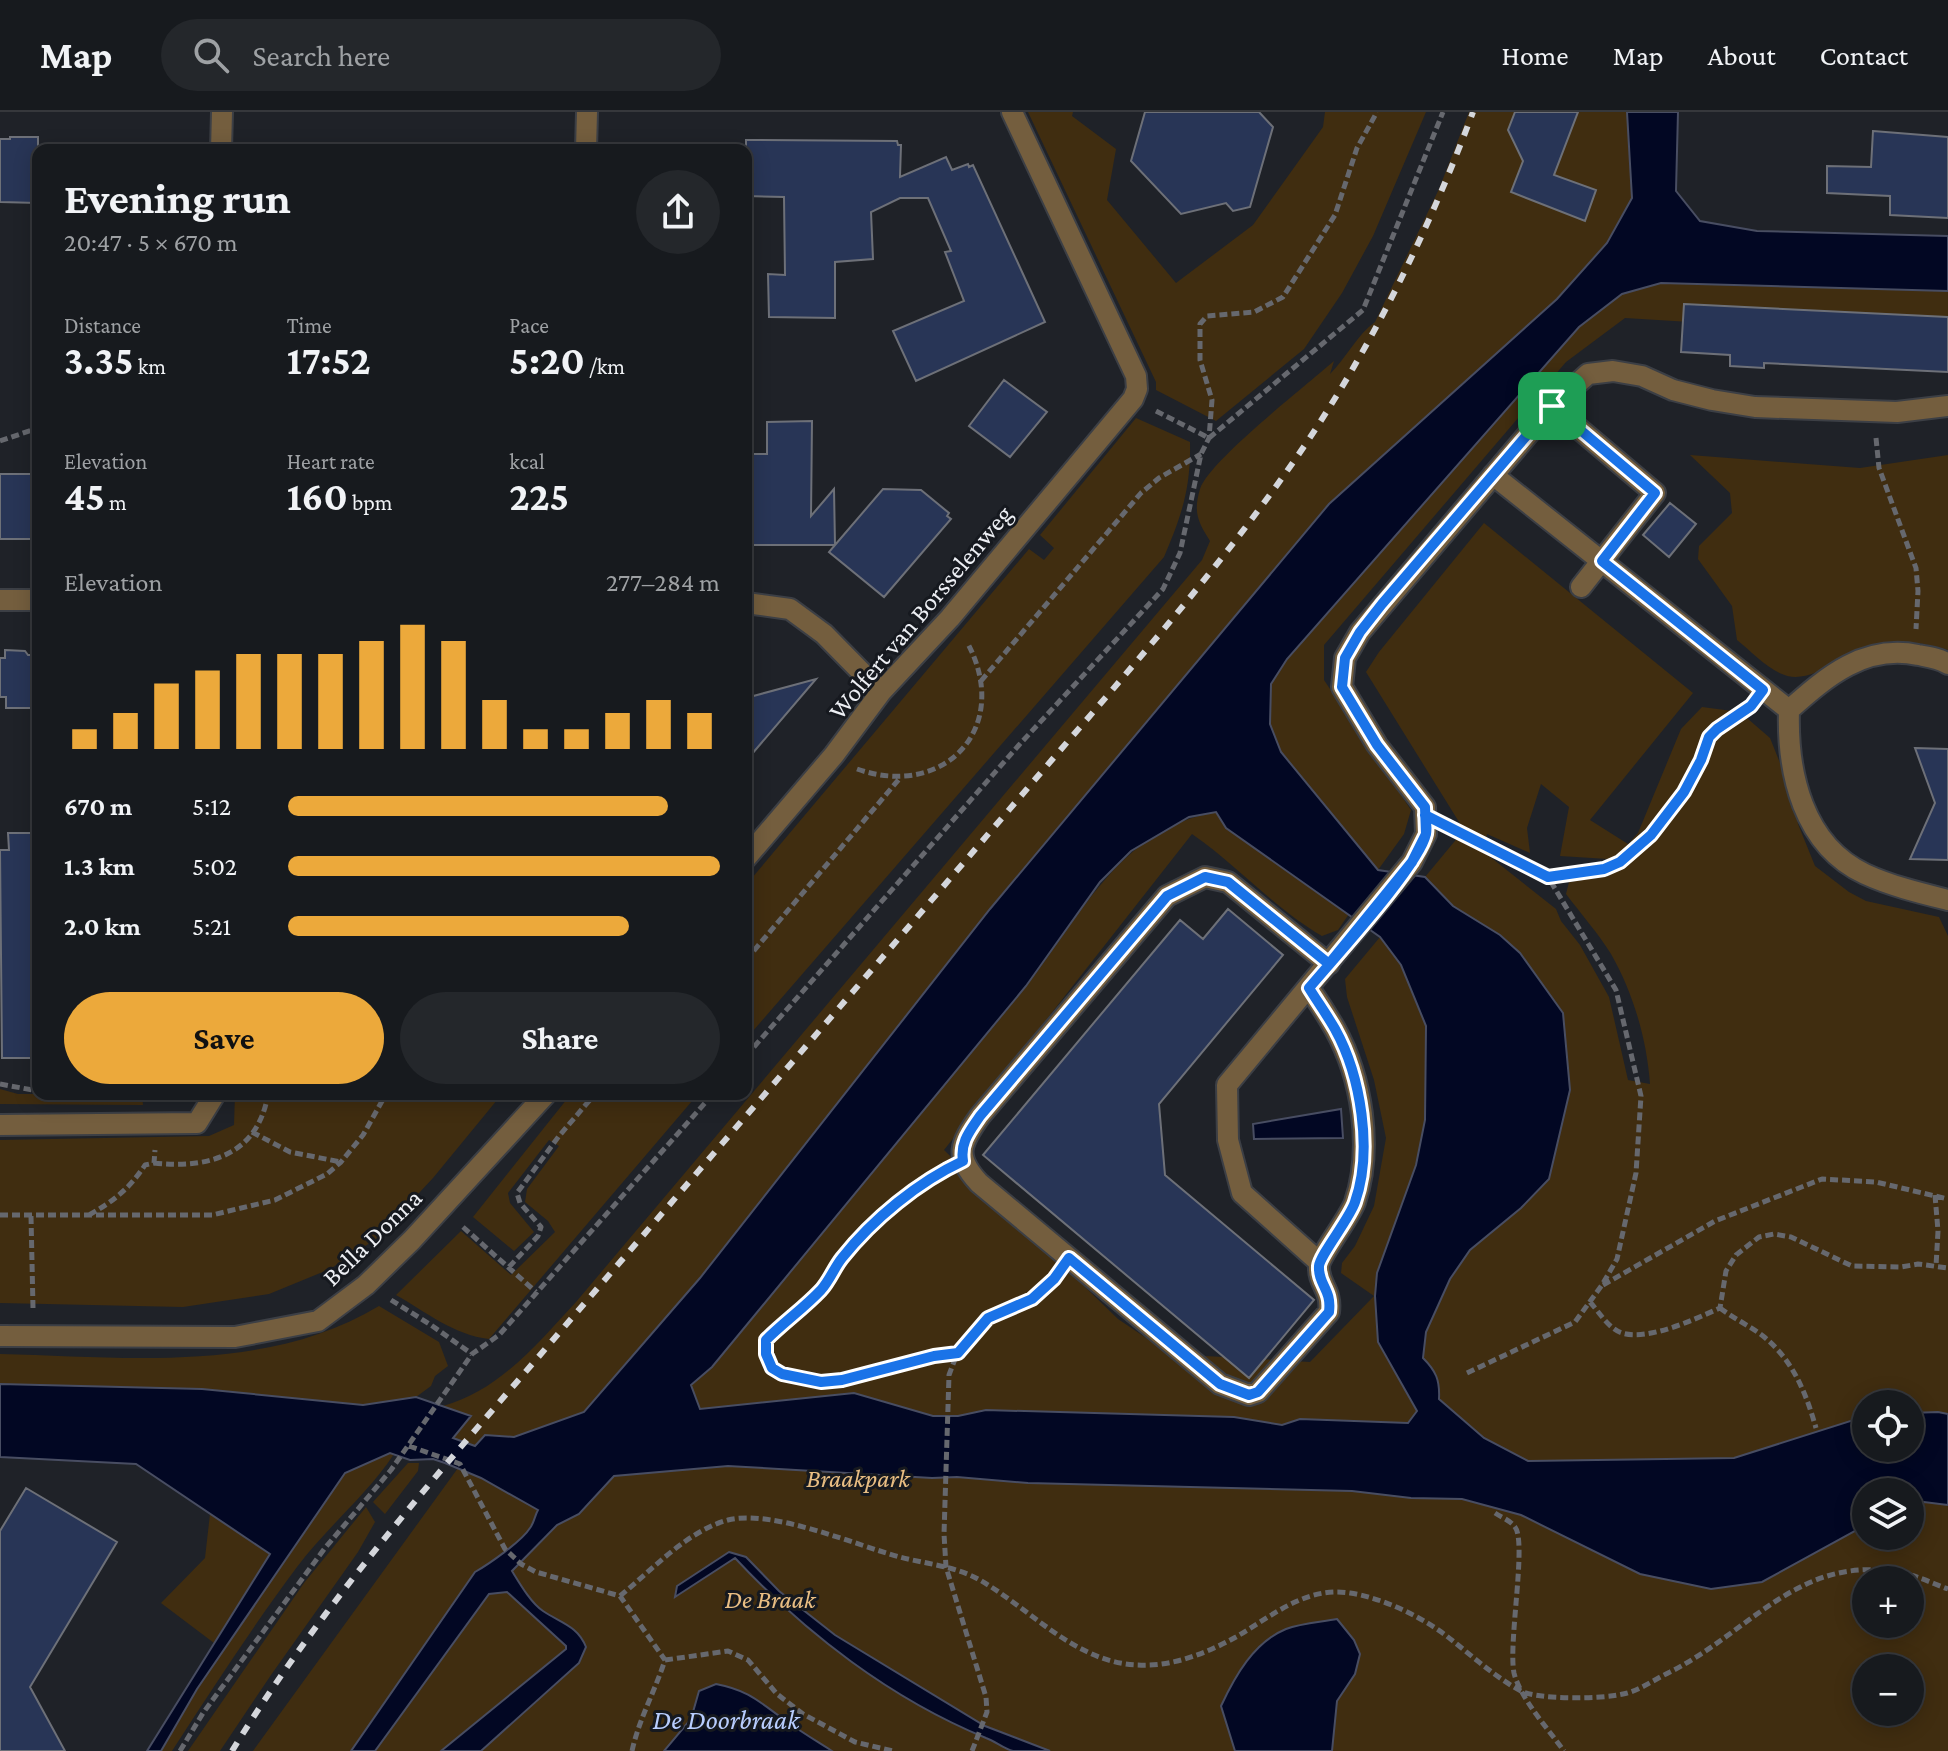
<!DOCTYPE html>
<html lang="en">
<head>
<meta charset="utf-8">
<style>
  :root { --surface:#171a1e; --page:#24272b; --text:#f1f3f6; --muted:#9ea1a4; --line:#36383c; --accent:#eca93b }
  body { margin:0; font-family:"Crimson Pro",serif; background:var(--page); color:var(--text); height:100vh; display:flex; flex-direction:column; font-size:30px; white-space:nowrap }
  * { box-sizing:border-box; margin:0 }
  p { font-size:26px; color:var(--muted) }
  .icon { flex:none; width:44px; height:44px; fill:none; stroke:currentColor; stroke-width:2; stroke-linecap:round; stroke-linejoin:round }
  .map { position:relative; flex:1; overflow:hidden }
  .drawer { position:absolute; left:32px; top:32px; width:720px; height:956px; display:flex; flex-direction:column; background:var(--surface); border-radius:16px; box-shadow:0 4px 20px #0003,0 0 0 2px var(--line) }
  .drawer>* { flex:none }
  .fabs { position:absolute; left:1852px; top:1278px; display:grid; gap:16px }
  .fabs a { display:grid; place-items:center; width:72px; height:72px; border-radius:50%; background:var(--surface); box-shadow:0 4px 20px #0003,0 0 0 2px var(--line); font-size:40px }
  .pin { position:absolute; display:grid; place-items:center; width:68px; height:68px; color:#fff; margin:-34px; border-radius:16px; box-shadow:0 4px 12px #0006 }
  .round { display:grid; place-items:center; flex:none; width:84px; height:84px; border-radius:42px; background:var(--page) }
  .summary { display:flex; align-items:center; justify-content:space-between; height:136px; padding:0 32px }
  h1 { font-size:44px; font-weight:700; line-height:60px }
  .metrics { display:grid; grid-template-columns:repeat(3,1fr); gap:12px; height:136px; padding:8px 32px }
  .metrics div { display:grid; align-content:center }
  .metrics b { font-size:40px; font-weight:700 }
  .metrics small { font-size:22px; font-weight:400 }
  .metrics p { font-size:22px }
  .chart { height:224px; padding:16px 32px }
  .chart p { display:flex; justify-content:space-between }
  .chart svg { width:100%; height:144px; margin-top:8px; stroke:var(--accent); stroke-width:6 }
  .button { display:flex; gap:16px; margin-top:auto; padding:16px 32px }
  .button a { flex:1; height:92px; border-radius:48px; background:var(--accent); color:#111; font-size:32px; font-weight:700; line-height:92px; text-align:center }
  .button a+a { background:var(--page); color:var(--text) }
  ul { padding:0 32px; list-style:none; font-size:26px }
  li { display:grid; grid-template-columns:128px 96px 1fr; align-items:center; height:60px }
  li i { height:20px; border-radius:10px; background:var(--accent) }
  header { display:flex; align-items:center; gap:48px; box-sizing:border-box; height:112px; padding:0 40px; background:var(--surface); border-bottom:2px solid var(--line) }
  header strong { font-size:38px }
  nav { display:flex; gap:44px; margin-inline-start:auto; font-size:28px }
  .search { width:560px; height:72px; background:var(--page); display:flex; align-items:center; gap:20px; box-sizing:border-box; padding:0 28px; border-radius:44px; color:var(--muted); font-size:30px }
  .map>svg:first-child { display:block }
  .green { fill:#402d10; fill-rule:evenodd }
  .water { fill:#020723; stroke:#484d62; stroke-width:2; fill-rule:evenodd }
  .building { fill:#283556; stroke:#6d7078; stroke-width:2 }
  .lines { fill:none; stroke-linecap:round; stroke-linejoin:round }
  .minor-casing { stroke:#3c3f45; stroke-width:24 }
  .path { stroke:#66686e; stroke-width:5; stroke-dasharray:8 4; stroke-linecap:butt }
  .minor { stroke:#745e3e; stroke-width:20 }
  .rail { stroke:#d4d6db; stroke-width:6; stroke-dasharray:10 10; stroke-linecap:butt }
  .route-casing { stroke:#fff; stroke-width:16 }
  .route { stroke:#1a73e8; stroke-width:10 }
  .labels { text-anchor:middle; stroke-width:6; stroke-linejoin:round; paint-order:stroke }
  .street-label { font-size:26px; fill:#edeff4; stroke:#16191f }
  .park-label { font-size:26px; font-style:italic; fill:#e9be83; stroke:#16191f }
  .water-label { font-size:28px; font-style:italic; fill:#b8cdfe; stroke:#16191f }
</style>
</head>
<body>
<header>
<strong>Map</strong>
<div class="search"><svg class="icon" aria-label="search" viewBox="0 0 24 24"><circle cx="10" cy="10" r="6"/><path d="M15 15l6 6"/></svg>Search here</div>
<nav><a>Home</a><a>Map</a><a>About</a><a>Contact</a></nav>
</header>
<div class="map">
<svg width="1948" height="1639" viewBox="0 0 1948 1639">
  <rect width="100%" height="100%" fill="#1f2228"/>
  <path class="green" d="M 1028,0 L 1073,0 L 1072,4 L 1116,37 L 1107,88 L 1176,171 L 1253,113 L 1323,15 L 1325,0 L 1426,0 L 1373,124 L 1342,181 L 1304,237 L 1216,309 L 1156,278 L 1156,270 Z
    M 1469,0 L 1627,0 L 1632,86 L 1607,131 L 1557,187 L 1329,392 L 990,797 L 833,998 L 888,1041 C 933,986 980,932 1024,877 C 1081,806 1117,718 1216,700 L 1226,716 L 1349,802 L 1338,818 L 1322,824 C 1275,797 1237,753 1192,722 L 944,1038 L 1118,1207 L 1170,1242 L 1310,1250 L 1374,1184 L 1341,1161 L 1342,1151 L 1355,1134 L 1374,1094 L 1386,1026 L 1374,968 L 1347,885 L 1345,867 L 1380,825 L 1401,853 L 1426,914 L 1427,961 L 1425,1008 L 1416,1053 L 1377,1161 L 1563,901 L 1500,823 L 1453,794 L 1425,765 L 1464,718 L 1366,560 L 1379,540 L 1484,411 L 1693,581 L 1590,708 L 1628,732 L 1638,721 L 1681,617 L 1702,595 L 1740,600 L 1770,626 L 1792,681 L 1798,712 L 1815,754 L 1849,780 L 1866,789 L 1939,805 L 1948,824 L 1948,1639 L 253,1639 L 458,1356 L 534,1318 L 514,1325 L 485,1323 L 475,1334 L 452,1326 L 470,1304 L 443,1294 C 499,1279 538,1231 576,1190 L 1202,448 L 1210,429 C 1198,410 1193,400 1200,377 C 1209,349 1308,272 1334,249 L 1330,262 C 1346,246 1357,223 1375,210 L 1439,77 ZM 1541,672 L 1569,695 L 1560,744 L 1608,747 L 1609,764 L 1569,770 L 1566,782 C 1581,802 1598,821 1611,842 C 1633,880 1647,928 1650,972 L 1628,968 L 1609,885 L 1580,833 L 1561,809 L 1556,797 L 1484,740 L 1487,722 L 1530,741 L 1527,716 ZM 1866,1292 L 1910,1292 L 1910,1336 L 1866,1336 ZM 1866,1380 L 1910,1380 L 1910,1424 L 1866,1424 ZM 1866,1468 L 1910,1468 L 1910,1512 L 1866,1512 ZM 1866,1556 L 1910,1556 L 1910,1600 L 1866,1600 Z
    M 1661,171 L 1948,179 L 1948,226 L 1625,206 L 1566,250 L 1324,533 L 1324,568 L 1411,698 L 1404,722 L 1378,758 L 1281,640 L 1270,612 L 1271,572 L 1287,547 L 1579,215 L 1622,182 Z
    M 1136,306 L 1190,330 C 1191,375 1182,403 1164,445 L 746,927 L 746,773 L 1029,437 L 1044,448 L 1054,436 L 1040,423 Z
    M 1690,343 L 1860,356 L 1948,343 L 1948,538 C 1927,531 1902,527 1880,531 C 1850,536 1811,576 1782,562 C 1765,555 1751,539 1737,528 L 1732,494 L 1698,447 L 1699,434 L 1732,401 L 1730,381 Z
    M 0,977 L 18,982 L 142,982 L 143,993 L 0,992 Z
    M 235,982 L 502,982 L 433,1066 L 376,1127 L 330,1157 L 269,1182 L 183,1195 L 0,1191 L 0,1028 L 209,1024 L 234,1013 Z
    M 571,982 L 698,982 L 489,1227 C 454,1223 426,1200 396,1183 L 461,1119 L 511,1163 L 555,1120 L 548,1109 L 525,1090 L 527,1077 L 559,1034 L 549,1028 L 508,1081 L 510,1091 L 534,1120 L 514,1139 L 473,1105 Z
    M 379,1194 L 439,1230 L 448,1254 L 435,1264 L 431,1274 L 416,1285 L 363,1293 L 202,1277 L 0,1272 L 0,1242 C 126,1245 266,1262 379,1194 Z
    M 390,1341 L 394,1342 C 367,1383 327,1415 297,1455 C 253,1514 212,1577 172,1639 L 158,1639 L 197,1577 L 345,1361 Z
    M 408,1351 L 419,1351 L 418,1359 L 385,1402 L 373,1390 Z
    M 366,1395 L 375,1410 L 358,1440 L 271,1563 L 220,1639 L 188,1639 L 304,1471 Z
    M 210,1402 L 270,1442 L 214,1531 L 161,1491 L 205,1446 Z"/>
  <path class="water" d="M 1627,0 L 1678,0 L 1676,79 L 1700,109 L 1757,119 L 1948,124 L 1948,179 L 1661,171 L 1622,182 L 1579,215 L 1287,547 L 1271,572 L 1270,612 L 1281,640 L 1378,758 L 1425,765 L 1453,794 L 1500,823 L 1520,841 L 1563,901 L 1570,978 L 1549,1067 L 1521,1096 L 1470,1138 L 1450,1167 L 1426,1220 L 1423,1246 C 1436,1259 1440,1268 1439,1287 L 1484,1326 L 1528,1349 L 1734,1346 L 1866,1304 L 1866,1336 L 1910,1336 L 1910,1301 L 1938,1300 L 1948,1302 L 1948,1393 L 1924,1390 L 1910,1396 L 1910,1380 L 1866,1380 L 1866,1413 L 1762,1470 L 1711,1477 L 1640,1462 L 1521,1403 L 1462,1387 L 1411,1386 L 1352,1379 L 1028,1371 L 957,1365 L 932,1366 L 728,1354 L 614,1364 L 579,1402 L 557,1413 L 512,1459 C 520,1472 531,1491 543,1499 C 561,1511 578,1514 586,1535 L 579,1551 L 481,1639 L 441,1639 L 566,1537 L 566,1534 L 507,1480 L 489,1482 L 375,1639 L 351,1639 L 475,1460 C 489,1452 522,1429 530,1416 C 534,1411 535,1403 538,1398 L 481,1366 L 445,1351 L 433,1347 L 410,1348 L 390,1341 L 345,1361 L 197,1577 L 161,1639 L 147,1639 L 270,1442 L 136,1352 L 0,1345 L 0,1272 L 202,1277 L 363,1293 L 416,1285 L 471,1304 L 453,1326 L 475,1334 L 485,1323 L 514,1325 L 584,1300 L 700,1166 L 990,797 L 1329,392 L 1557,187 L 1607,131 L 1632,86 ZM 1216,700 L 1226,716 L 1380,825 L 1401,853 L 1426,914 L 1425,1008 L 1416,1053 L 1377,1161 L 1375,1184 L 1378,1230 L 1417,1299 L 1408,1311 L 1300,1307 L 1282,1313 L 1234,1305 L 986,1298 L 958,1304 L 933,1304 L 854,1281 L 700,1297 L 691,1273 L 712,1255 L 1026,874 L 1100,770 L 1131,739 L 1189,705 Z
    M 1341,997 L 1343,1026 L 1254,1027 L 1253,1012 Z
    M 729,1440 L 746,1445 L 779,1479 L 835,1523 L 985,1614 L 1050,1639 C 1038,1639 1025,1639 1013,1639 C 1004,1637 995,1629 986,1626 C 891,1587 805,1521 735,1446 L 675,1485 L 677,1474 Z
    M 1337,1507 L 1354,1528 L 1360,1542 L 1355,1562 L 1337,1589 L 1332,1639 L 1235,1639 L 1221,1594 C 1235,1564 1254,1530 1286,1517 C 1301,1511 1321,1510 1337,1507 Z
    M 716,1572 C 752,1579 761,1592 789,1611 C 803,1621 818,1630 832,1639 L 664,1639 L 691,1607 L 699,1579 Z"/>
  <path class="building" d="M 1145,0 L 1259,0 L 1273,15 L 1250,95 L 1233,99 L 1226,91 L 1181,102 L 1131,49 Z
    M 1515,0 L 1578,0 L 1554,63 L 1596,78 L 1585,109 L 1511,80 L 1523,49 L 1508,18 Z
    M 1873,19 L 1948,25 L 1948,106 L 1890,103 L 1890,84 L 1827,81 L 1827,54 L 1871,55 Z
    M 10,25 L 38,25 L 38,91 L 0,90 L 0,27 L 10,27 Z
    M 746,28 L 897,29 L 898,33 L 901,33 L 900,65 L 946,45 L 952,58 L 968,52 L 969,55 L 973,53 L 1045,210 L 916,269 L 893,219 L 964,189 L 945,140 L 951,139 L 928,86 L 900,86 L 871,100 L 873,147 L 835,150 L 835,206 L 769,205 L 768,162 L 785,163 L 784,85 L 746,84 Z
    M 1684,192 L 1948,205 L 1948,260 L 1764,251 L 1764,256 L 1730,254 L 1730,243 L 1681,240 Z
    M 1004,268 L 1047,300 L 1010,345 L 969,314 Z
    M 812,309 L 811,404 L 834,377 L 835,433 L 883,377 L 921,378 L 949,401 L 947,404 L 951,407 L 884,485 L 829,440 L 835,433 L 746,433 L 746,376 L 753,376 L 752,342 L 767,342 L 767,310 Z
    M 0,362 L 38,362 L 38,427 L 0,427 Z
    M 1670,391 L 1696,412 L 1669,445 L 1643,423 Z
    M 5,538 L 25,539 L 28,543 L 38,543 L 38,596 L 6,596 L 6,585 L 0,585 L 0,546 L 5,546 Z
    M 816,567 L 746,649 L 746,586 Z
    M 1915,636 L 1948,637 L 1948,748 L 1910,747 L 1935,691 Z
    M 8,721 L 38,721 L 38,946 L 2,946 L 0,738 L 9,738 Z
    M 1228,797 L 1283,843 L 1159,992 L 1165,1063 L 1314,1188 L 1249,1266 L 983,1043 L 1180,808 L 1203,827 Z
    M 26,1376 L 117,1430 L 30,1575 L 65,1639 L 0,1639 L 0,1419 Z"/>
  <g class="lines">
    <g class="minor-casing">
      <path id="minor" d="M 221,38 L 222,0
        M 586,38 L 587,0
        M 1552,294 L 1655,381 L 1581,475
        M 1493,363 L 1789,598
        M 0,488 L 38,488
        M 746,491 L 790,497 L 824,522 L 881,580
        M 1948,552 C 1939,546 1929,545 1918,543 C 1865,532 1827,564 1789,598 C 1787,661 1803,733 1865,762 C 1891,774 1920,781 1948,788
        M 746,746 L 834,643 L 881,580 L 950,506 L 1133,287 L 1137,277 L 1136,264 L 1012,0
        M 1309,876 C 1318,889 1327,903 1335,917 C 1362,966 1373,1036 1355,1090 C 1350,1105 1320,1143 1319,1154 C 1318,1173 1332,1177 1329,1200 L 1258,1280 L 1249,1283 L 1220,1272 L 979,1071 C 954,1044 960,1032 980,1004 L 1167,784 L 1205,765 L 1228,770 L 1329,852
        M 0,1013 L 197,1011 L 215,982
        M 1319,1150 L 1242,1081 L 1228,1028 L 1227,973 L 1412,750 L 1426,722 L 1425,695 L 1377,633 L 1342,575 L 1345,546 L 1360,520 L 1552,294 L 1588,262 L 1613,259 L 1642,264 L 1673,278 L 1712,288 L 1755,295 L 1897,300 L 1948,294
        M 0,1224 L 235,1225 L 318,1209 L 366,1173 L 412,1128 L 546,982"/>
    </g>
    <path class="path" d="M 1156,299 L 1209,326
      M 1209,326 L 1363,198 L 1443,0
      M 1876,326 L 1879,356 L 1916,456 L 1918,479 L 1916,517
      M 0,329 L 38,316
      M 981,569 L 1141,381 L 1159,366 L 1201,342
      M 857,657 C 945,688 1013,615 967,530
      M 1452,716 L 1548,765 L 1604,757 L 1620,750 L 1651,723 L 1684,680 L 1701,648 L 1709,625 L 1717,617 L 1747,597
      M 746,848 L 900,666
      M 746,944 L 1019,633 L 1163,477 L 1180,441 L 1201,342 L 1209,326 L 1212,288 L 1200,248 L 1200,212 L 1207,204 L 1254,200 L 1283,185 L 1335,103 L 1357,36 L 1377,0
      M 0,972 L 38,979
      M 252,1020 L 290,1040 L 341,1050
      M 154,1051 C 209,1057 258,1043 268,982
      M 938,1061 C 909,1083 877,1106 853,1133 C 835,1153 824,1178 804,1197 C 791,1208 778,1216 766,1228 L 766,1242 L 772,1256 L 782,1262 L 821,1270 L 842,1268 L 934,1244 L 957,1241
      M 1935,1083 L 1938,1119 L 1936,1154
      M 0,1103 L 212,1103 L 275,1088 L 327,1062 L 341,1050 L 363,1023 L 386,982
      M 89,1103 C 114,1089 130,1076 145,1053 L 154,1051 L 155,1038
      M 31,1104 L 33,1196
      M 463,1115 L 536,1180
      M 509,1155 L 538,1124 L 541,1115 L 520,1091 L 517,1081 L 559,1024 L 595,982
      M 1603,1173 L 1715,1109 L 1822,1067 L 1876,1070 L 1948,1087
      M 391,1188 L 431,1213 L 472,1242
      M 1590,1190 C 1599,1200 1609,1217 1622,1221 C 1649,1229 1695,1207 1720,1196 L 1726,1159 L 1736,1143 L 1759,1125 L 1774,1122 L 1791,1125 L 1852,1154 L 1901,1155 L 1918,1152 L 1948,1156
      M 1720,1196 C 1733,1206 1750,1214 1763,1224 C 1793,1248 1806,1281 1816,1316
      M 1467,1261 L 1575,1210 L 1602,1173 L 1617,1147 L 1636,1061 L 1641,984 L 1616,878 L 1548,765
      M 409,1334 L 460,1352 L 505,1437 L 521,1452 L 536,1460 L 620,1484 L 665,1548
      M 1495,1401 C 1501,1405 1511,1409 1515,1415 C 1527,1430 1508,1531 1514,1561 C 1520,1586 1549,1618 1564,1639
      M 620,1484 C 652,1458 687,1419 728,1408 C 773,1397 855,1433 900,1445 C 926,1452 954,1454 978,1467 C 1030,1496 1075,1551 1138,1553 C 1172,1555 1207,1541 1236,1525 C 1272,1504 1306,1474 1350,1481 C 1382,1486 1418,1503 1444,1522 C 1469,1541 1493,1564 1521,1579 C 1538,1588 1603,1587 1623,1582 C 1639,1579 1655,1567 1670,1560 C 1752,1519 1802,1438 1906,1462 C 1920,1465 1934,1472 1948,1477
      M 665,1548 L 728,1539 L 748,1548 L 777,1582 L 803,1602 L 855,1630 L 893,1639
      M 180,1639 L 203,1601 L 325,1436 L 391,1358 L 472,1242 L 499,1223 L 713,982
      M 632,1639 C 639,1607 655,1579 665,1548
      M 972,1639 L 987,1600 L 986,1585 L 946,1455 L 944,1422 L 949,1263 L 955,1247 L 965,1230 L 988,1206 L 1032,1187 L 1052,1169"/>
    <use href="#minor" class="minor"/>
    <path class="rail" d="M 232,1639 C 328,1482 452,1346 571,1207 C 727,1026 883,845 1038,664 C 1124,564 1211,466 1287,359 C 1365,249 1426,126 1473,0"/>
  </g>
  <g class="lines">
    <g class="route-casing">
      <path id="route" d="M 1552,294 L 1382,492 L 1360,520 L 1345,546 L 1342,575 L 1377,633 L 1425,695 L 1426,722 L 1412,750 L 1329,852 L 1228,770 L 1205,765 L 1167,784 L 980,1004 C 970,1019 960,1030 963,1049 C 918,1070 873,1107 842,1146 C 834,1156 830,1168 821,1178 C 804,1196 784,1210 766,1228 L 766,1242 L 772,1256 L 782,1262 L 821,1270 L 842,1268 L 934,1244 L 958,1241 L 988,1206 L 1032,1187 L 1054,1167 L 1069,1146 L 1220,1272 L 1249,1283 L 1258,1280 L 1329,1200 C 1332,1177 1318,1173 1319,1154 C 1320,1143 1350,1106 1355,1090 C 1373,1039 1361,964 1335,917 C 1327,903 1317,889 1309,876 C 1334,846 1419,754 1426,722 C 1427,716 1426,708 1425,703 L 1548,765 L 1604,757 L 1620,750 L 1651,723 L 1684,680 L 1701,648 L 1709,625 L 1717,617 L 1751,594 L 1763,578 L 1602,449 L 1655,381 L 1552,294"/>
    </g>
    <use href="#route" class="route"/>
  </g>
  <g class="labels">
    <g class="street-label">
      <text transform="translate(920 500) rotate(-50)" y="9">Wolfert van Borsselenweg</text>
      <text transform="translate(372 1125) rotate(-44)" y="9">Bella Donna</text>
    </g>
    <g class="park-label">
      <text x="858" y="1375">Braakpark</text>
      <text x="770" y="1496">De Braak</text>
    </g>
    <g class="water-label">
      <text x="726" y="1617">De Doorbraak</text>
    </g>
  </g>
</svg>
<div class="fabs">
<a><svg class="icon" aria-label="locate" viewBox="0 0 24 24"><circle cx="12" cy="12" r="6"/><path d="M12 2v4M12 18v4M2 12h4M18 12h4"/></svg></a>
<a><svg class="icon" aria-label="layers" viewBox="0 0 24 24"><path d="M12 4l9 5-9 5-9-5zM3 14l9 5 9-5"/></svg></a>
<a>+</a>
<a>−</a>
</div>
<div class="pin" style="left:1552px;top:294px;background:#1e9e55"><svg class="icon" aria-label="arrive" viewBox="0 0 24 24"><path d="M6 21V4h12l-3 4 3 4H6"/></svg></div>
<section class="drawer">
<div class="summary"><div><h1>Evening run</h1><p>20:47 · 5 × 670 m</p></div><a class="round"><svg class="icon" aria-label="share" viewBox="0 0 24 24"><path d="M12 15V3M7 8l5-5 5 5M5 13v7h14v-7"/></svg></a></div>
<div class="metrics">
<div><p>Distance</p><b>3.35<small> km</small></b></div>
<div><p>Time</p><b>17:52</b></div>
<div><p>Pace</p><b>5:20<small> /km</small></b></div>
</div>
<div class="metrics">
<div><p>Elevation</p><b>45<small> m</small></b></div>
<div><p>Heart rate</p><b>160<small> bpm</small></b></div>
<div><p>kcal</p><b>225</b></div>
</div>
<div class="chart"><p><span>Elevation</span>277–284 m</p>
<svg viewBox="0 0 160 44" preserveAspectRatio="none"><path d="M5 44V38M15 44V33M25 44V24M35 44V20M45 44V15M55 44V15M65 44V15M75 44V11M85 44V6M95 44V11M105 44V29M115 44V38M125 44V38M135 44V33M145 44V29M155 44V33"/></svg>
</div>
<ul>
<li><b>670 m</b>5:12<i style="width:88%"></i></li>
<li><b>1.3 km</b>5:02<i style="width:100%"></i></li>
<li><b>2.0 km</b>5:21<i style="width:79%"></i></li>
</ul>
<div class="button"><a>Save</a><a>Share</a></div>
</section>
</div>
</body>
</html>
